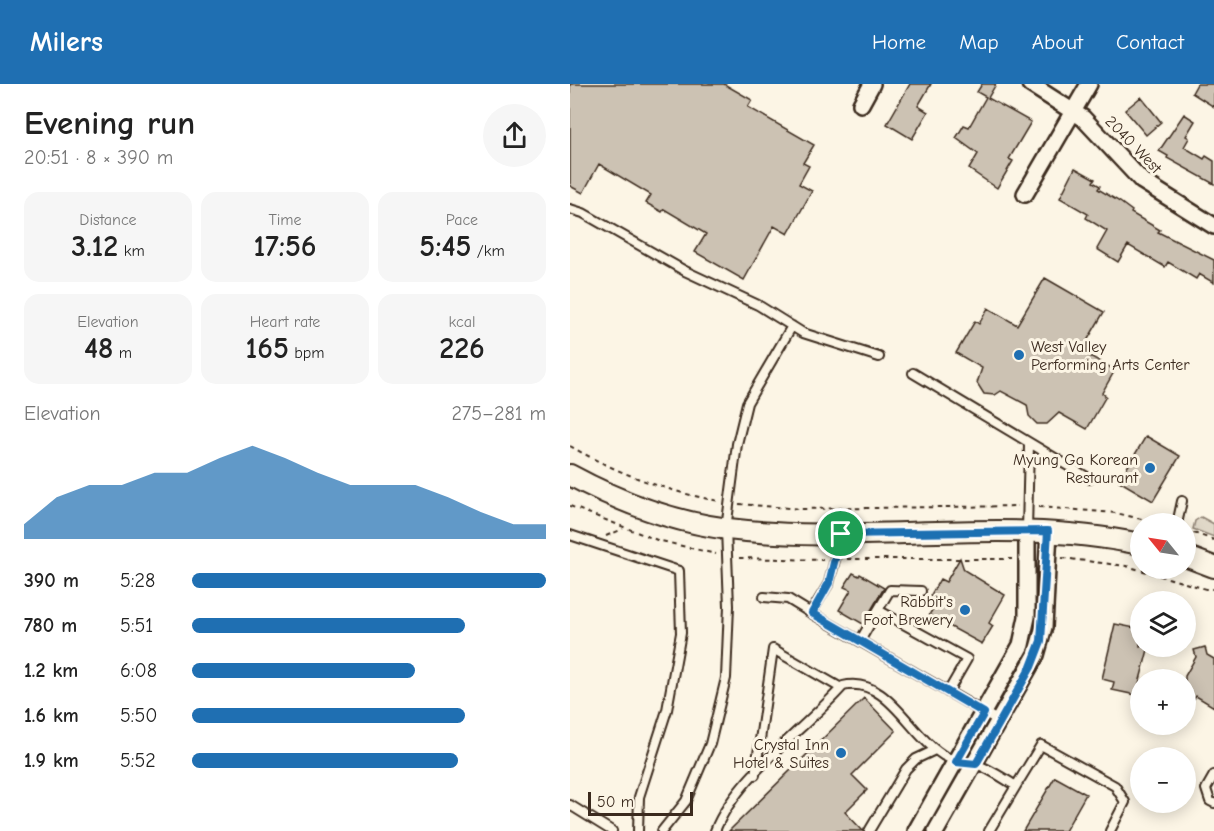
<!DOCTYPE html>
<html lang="en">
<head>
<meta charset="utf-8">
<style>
  :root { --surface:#fff; --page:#f6f6f6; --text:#222; --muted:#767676; --accent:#1f6fb2 }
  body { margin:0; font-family:"Comic Neue",sans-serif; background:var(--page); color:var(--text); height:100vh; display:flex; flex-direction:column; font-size:22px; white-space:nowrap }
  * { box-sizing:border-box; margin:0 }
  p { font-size:20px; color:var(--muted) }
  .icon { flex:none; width:33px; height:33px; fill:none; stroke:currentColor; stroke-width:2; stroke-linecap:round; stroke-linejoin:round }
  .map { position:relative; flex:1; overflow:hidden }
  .panel { display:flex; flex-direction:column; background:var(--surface); width:570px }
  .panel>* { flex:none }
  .needle { width:39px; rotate:300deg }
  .buttons { position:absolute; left:560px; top:429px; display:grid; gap:12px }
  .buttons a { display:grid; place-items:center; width:66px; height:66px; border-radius:50%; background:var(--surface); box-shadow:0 3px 15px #0003; font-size:30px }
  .scale { position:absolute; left:18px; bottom:15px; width:105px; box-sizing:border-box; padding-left:6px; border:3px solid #3b2a1e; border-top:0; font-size:16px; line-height:21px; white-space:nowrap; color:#3b2a1e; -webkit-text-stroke:4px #fcf5e5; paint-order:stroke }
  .pin { position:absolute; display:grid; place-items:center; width:51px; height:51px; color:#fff; margin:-26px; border:3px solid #fff; border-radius:50%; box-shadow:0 2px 6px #0007 }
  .round { display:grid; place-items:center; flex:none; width:63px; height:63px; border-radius:32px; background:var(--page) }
  .headline { display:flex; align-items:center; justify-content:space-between; height:102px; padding:0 24px }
  h1 { font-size:33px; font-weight:700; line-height:45px }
  .stats { display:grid; grid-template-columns:repeat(3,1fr); gap:9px; height:102px; padding:6px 24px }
  .stats div { display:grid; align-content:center; border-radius:15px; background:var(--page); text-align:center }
  .stats b { font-size:30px; font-weight:700 }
  .stats small { font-size:16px; font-weight:400 }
  .stats p { font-size:16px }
  .chart { height:168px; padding:12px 24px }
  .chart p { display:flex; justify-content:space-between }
  .chart svg { width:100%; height:108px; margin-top:6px; fill:var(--accent); opacity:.7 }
  ul { padding:0 24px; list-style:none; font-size:20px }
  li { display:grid; grid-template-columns:96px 72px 1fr; align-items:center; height:45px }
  li i { height:15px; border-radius:8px; background:var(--accent) }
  header { display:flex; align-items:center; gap:36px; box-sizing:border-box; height:84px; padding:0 30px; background:var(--accent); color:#fff }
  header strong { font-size:28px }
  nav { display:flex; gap:33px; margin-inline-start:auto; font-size:21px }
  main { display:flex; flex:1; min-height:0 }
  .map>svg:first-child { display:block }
  .green { fill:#e0d8c8; stroke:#8e8173; stroke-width:1.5 }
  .building { fill:#ccc2b3; stroke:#3b2a1e; stroke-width:1.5 }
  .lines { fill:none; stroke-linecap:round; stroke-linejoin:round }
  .service-casing { stroke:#3b2a1e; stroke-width:12 }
  .minor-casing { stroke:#3b2a1e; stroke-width:20 }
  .tertiary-casing { stroke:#3b2a1e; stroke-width:24 }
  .path { stroke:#3b2a1e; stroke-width:2; stroke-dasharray:4.5 4.5; stroke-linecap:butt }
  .service { stroke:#fcf5e5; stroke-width:8 }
  .minor { stroke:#fcf5e5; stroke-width:15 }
  .tertiary { stroke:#fcf5e5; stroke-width:20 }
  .route-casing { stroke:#fff; stroke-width:12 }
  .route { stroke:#1f6fb2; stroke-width:8 }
  .poi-dot { fill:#1f6fb2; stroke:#fcf5e5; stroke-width:2 }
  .labels { text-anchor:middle; stroke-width:6; stroke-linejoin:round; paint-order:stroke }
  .street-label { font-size:16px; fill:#3b2a1e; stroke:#fcf5e5 }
  .poi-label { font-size:16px; fill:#3b2a1e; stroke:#fcf5e5; text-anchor:end }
</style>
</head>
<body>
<header>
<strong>Milers</strong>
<nav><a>Home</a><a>Map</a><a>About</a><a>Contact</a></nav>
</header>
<main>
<section class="panel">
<div class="headline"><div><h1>Evening run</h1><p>20:51 · 8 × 390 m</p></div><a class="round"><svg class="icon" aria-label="share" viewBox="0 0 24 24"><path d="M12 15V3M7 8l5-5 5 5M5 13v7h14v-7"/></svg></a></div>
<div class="stats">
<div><p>Distance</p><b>3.12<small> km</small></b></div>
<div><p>Time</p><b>17:56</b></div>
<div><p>Pace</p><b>5:45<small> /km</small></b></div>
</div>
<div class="stats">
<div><p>Elevation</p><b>48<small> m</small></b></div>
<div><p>Heart rate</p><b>165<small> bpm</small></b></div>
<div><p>kcal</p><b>226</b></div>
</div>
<div class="chart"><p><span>Elevation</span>275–281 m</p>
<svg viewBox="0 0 160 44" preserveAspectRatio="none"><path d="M0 44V38L10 27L20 22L30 22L40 17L50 17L60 11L70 6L80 11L90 17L100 22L110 22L120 22L130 27L140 33L150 38L160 38V44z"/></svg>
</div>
<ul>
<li><b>390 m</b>5:28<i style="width:100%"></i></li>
<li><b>780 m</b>5:51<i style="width:77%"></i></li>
<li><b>1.2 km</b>6:08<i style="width:63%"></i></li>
<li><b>1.6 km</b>5:50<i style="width:77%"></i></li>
<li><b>1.9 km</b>5:52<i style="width:75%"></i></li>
</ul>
</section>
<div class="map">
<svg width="644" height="747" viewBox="0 0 644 747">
  <rect width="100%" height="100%" fill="#fcf5e5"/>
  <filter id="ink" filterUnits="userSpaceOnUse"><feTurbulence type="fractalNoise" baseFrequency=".0167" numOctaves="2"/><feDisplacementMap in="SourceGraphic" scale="12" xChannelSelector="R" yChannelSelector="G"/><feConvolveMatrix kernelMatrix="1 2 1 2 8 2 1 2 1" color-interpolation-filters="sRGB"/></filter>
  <g filter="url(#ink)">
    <path class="green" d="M 631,433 L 644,440 L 644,453 L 623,445 L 625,437 Z"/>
    <path class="building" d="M 0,0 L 154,0 L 182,16 L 178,23 L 244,61 L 233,79 L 239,82 L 229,100 L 242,107 L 218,150 L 204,142 L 174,196 L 125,168 L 136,150 L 94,125 L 92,128 L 76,119 L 81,111 L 29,80 L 13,109 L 0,102 Z
      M 340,0 L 361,0 L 348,22 L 358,28 L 342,55 L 317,40 Z
      M 412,0 L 426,0 L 418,14 L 461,38 L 439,75 L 443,77 L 427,104 L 399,85 L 408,70 L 386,54 L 394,41 L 399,43 L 416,13 L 407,8 Z
      M 627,0 L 644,0 L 644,23 L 622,9 Z
      M 571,13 L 591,38 L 576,51 L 555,26 Z
      M 614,30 L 625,37 L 616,52 L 619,54 L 614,63 L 634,75 L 636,72 L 644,77 L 644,100 L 597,74 L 598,72 L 589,67 Z
      M 505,84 L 525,95 L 523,98 L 530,102 L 528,105 L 550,118 L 562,127 L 561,129 L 590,146 L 588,148 L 644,176 L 644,199 L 629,190 L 626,195 L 598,178 L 595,183 L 558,161 L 548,178 L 527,165 L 537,147 L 516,134 L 518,130 L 490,114 Z
      M 475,194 L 534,228 L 511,267 L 545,286 L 532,309 L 536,312 L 517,345 L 489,329 L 477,340 L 467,340 L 459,332 L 457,321 L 431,307 L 425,311 L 414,310 L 407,299 L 412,284 L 386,269 L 405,237 L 409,240 L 418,224 L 447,241 Z
      M 576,352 L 610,372 L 583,417 L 549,397 Z
      M 390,474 L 394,486 L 435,511 L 419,539 L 423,542 L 412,560 L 359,531 L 366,520 L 358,516 L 370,495 L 376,498 Z
      M 283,489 L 289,492 L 290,490 L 314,504 L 293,540 L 269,526 L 281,506 L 274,503 Z
      M 545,540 L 570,545 L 570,562 L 579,562 L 566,611 L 542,606 L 544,598 L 532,595 Z
      M 635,563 L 637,571 L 644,575 L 644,623 L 626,612 L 622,618 L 615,614 L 615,592 L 626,573 L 624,566 Z
      M 294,614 L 326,647 L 282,691 L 297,706 L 275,728 L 293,747 L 159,747 Z
      M 485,693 L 516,710 L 495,747 L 453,747 Z"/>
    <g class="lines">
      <g class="service-casing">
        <path id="service" d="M 0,125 L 13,129 L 115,187 L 188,221 L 233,249 L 309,273
          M 343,289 L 520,395
          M 607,440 L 612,417
          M 457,447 L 459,360
          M 0,451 L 109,487 L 111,549 L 97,626 L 69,713 L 68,747
          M 271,452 L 259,499 L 241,529 L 429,637
          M 351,507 L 320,506 L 308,526 L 397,575 L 378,608
          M 194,513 L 218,515 L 241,529
          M 290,557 L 308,526
          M 185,691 L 203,565 L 271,604
          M 644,691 L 636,705 L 640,717 L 644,719
          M 446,702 L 471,661 L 545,702 L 555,718 L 540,747
          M 0,721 L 42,747
          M 92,747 L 116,717 L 140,660 L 156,594 L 159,522 L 156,445 L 167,360 L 177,319 L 222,242
          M 145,747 C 166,693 234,646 273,602 C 315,592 338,646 367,667 C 380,678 390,676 405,680 C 419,684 434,695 446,702 L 419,747
          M 299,747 L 336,685 L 346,675 L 365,666"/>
      </g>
      <g class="minor-casing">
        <path id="minor" d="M 460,0 L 513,34 L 572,97 L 644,142
          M 291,20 L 302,0
          M 455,110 L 519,0
          M 346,747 L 451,561 L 457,533 L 457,447
          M 366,747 L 466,571 L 474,543 L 479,447"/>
      </g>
      <g class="tertiary-casing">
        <path id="tertiary" d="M 0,391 C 48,417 104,438 158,445 C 295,462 435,431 570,460
          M 615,472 L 644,483"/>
      </g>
      <path class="path" d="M 0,362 C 45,388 97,408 149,417
        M 169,420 L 231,425 L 448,422
        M 0,422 L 87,456 L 146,470
        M 469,423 L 546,429 L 593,440
        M 615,446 L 644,456
        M 36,452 L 53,445
        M 169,474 L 253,476
        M 492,474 L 556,482 L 636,505 L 644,505
        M 277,475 L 442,475"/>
      <use href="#service" class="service"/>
      <use href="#minor" class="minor"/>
      <use href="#tertiary" class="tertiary"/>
    </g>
  </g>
  <g class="lines" filter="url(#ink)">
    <g class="route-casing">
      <path id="route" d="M 478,447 L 471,557 L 461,583 L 406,680 L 386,678 L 414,629 L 242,529 L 259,499 L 271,450 Z"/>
    </g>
    <use href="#route" class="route"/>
  </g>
  <g class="poi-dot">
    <circle cx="449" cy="271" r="6"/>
    <circle cx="580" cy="384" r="6"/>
    <circle cx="395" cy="526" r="6"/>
    <circle cx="271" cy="669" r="6"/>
  </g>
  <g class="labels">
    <g class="street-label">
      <text transform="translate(564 60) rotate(46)" y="6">2040 West</text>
    </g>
    <g class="poi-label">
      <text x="461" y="268" text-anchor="start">West Valley<tspan x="461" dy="18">Performing Arts Center</tspan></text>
      <text x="568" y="381">Myung Ga Korean<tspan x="568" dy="18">Restaurant</tspan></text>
      <text x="383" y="523">Rabbit's<tspan x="383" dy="18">Foot Brewery</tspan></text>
      <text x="259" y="666">Crystal Inn<tspan x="259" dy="18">Hotel &amp; Suites</tspan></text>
    </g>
  </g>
</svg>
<div class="buttons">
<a><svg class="needle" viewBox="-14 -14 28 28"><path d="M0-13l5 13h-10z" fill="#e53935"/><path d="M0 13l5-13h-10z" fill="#767676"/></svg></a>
<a><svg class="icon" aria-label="layers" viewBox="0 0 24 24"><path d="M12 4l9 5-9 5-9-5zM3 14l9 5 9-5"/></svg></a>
<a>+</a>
<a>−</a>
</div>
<div class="scale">50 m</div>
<div class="pin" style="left:271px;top:450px;background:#1e9e55"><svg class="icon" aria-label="arrive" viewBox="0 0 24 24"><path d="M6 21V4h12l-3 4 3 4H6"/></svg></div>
</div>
</main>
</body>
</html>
